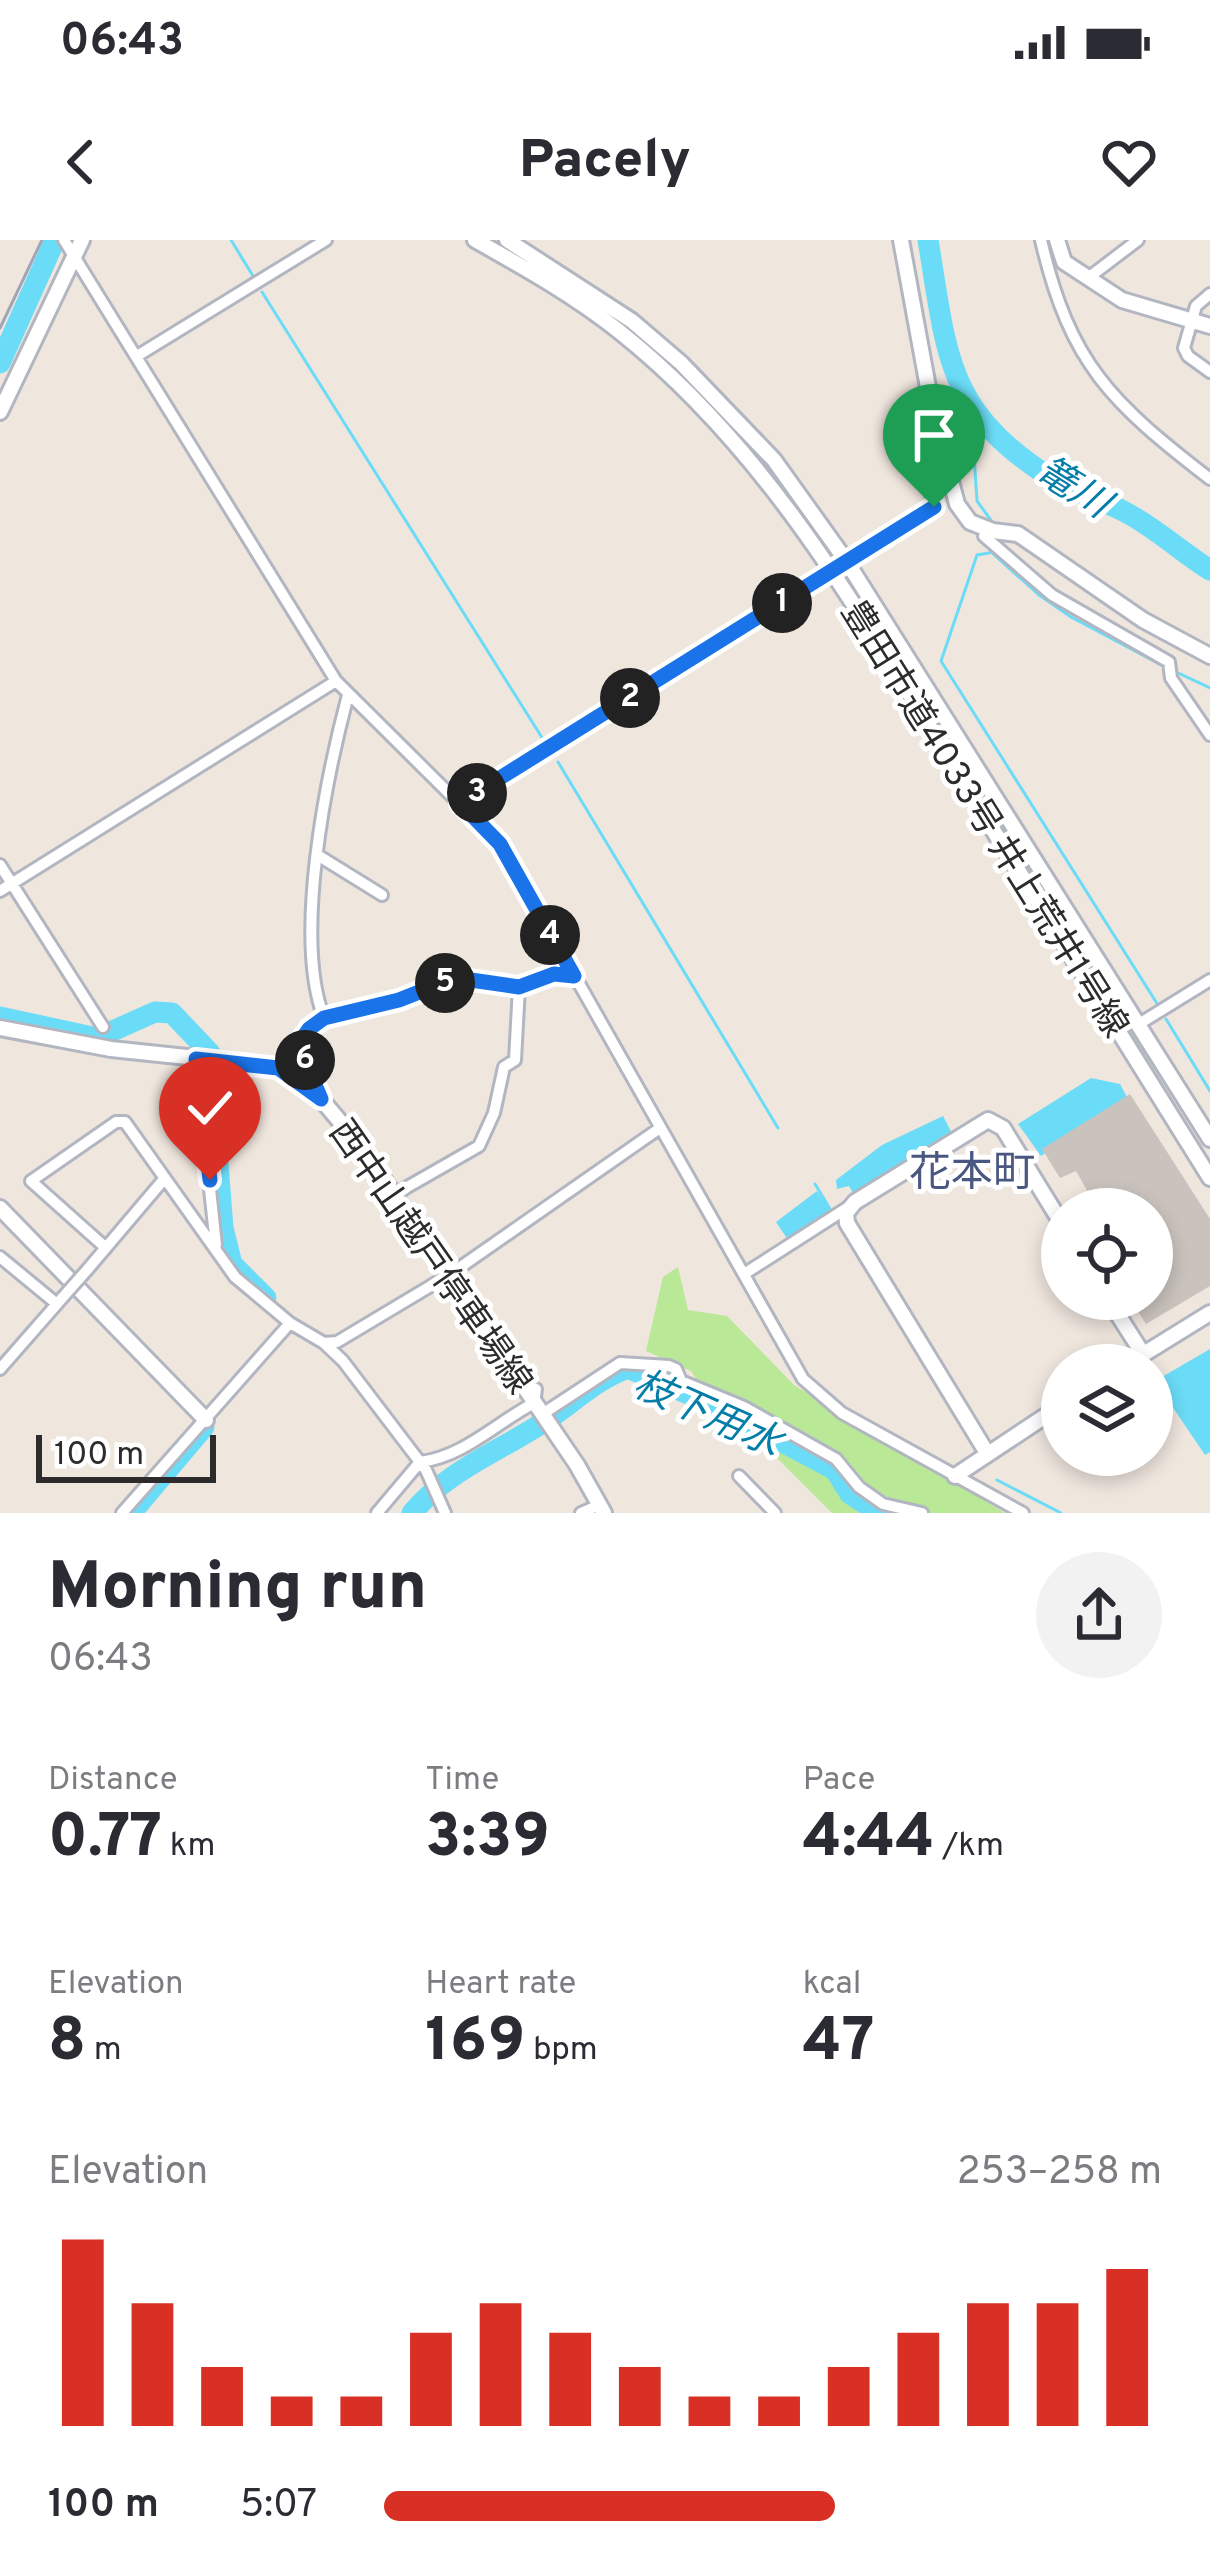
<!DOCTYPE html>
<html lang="en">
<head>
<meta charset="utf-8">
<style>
  :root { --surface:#fff; --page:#f2f2f3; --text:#2b2b33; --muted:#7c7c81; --accent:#d93025 }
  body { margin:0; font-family:Overpass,"Noto Sans JP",sans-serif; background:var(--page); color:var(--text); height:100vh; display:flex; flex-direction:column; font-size:45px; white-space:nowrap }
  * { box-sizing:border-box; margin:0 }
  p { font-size:39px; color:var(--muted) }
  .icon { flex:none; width:66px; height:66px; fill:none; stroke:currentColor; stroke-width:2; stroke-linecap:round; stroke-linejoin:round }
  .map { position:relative; height:1273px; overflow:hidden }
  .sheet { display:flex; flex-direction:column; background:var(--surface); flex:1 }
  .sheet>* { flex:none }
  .buttons { position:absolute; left:1041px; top:948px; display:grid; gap:24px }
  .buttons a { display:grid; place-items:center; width:132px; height:132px; border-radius:50%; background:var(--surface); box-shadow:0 6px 18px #0003; font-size:60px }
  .scale { position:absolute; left:36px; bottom:30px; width:180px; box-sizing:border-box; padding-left:12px; border:6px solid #2c2c2c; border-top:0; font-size:33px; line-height:42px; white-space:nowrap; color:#2c2c2c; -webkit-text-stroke:9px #fff; paint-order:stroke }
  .pin { position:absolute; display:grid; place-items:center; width:102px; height:102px; color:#fff; margin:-123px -51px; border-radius:50% 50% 50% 0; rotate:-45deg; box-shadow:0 0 12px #0007 }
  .pin .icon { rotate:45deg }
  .km { position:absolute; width:60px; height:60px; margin:-30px; border-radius:50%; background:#222; color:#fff; font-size:33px; line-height:60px; text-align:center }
  .round { display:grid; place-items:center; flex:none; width:126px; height:126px; border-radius:63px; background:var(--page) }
  .summary { display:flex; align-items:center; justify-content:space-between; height:204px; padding:0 48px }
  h1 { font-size:66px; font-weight:800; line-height:90px }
  .figures { display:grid; grid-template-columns:repeat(3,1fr); gap:18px; height:204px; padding:12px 48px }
  .figures div { display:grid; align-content:center }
  .figures b { font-size:60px; font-weight:800 }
  .figures small { font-size:33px; font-weight:400 }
  .figures p { font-size:33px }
  .chart { height:336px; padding:24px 48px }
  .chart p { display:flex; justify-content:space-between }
  .chart svg { width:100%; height:216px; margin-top:12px; stroke:var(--accent); stroke-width:6 }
  ul { padding:0 48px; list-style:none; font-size:39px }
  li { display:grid; grid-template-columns:192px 144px 1fr; align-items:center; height:90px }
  li i { height:30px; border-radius:15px; background:var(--accent) }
  .status { display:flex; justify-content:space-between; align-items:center; height:84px; padding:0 60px; background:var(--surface); direction:ltr }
  .status svg { height:33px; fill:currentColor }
  header { display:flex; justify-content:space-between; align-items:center; height:156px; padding:0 48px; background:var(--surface); font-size:54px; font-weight:800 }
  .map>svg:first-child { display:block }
  .green { fill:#b9e897 }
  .water { fill:#6bdcf7 }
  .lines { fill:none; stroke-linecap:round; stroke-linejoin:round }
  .stream { stroke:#6bdcf7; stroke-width:3 }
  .river { stroke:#6bdcf7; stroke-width:21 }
  .building { fill:#cac3bd }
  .street-casing { stroke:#b2b6c1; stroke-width:16 }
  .secondary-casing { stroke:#b2b6c1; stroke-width:20 }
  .street { stroke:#fff; stroke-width:10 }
  .secondary { stroke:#fff; stroke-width:14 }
  .rail { stroke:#a0a5b8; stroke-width:3 }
  .street-bridge-casing { stroke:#b2b6c1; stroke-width:16; stroke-linecap:butt }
  .street-bridge { stroke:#fff; stroke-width:10 }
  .route-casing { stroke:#fff; stroke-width:24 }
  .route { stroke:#1a73e8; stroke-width:15 }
  .labels { text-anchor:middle; stroke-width:10; stroke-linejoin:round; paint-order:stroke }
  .street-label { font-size:36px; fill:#2c2c2c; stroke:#fff }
  .water-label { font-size:39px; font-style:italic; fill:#047da8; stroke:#fff }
  .quarter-label { font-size:42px; fill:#495781; stroke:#fff }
</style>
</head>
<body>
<div class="status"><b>06:43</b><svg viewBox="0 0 49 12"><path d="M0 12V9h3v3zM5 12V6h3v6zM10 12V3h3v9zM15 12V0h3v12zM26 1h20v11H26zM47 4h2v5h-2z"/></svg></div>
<header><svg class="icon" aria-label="back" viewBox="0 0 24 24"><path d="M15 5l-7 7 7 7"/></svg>Pacely<svg class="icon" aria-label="heart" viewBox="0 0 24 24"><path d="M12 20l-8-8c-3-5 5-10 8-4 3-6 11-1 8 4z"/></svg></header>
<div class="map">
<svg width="1210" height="1273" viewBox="0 0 1210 1273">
  <rect width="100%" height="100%" fill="#efe6de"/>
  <path class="green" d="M 678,1027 L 688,1070 L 727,1076 L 794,1145 L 1005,1273 L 832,1273 L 763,1204 L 729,1188 L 691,1131 L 646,1111 L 663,1037 Z"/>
  <path class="water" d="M 1091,838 L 1120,844 L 1127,857 L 1041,916 L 1018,884 Z
    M 943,876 L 954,897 L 855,957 L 849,946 L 837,949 L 836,940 L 882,905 Z
    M 817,951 L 831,971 L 788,1000 L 776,982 Z
    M 1210,1109 L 1210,1212 L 1205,1215 L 1155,1141 Z"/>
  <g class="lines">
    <path class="stream" d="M 231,0 L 253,36
      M 262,52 L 546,504
      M 971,169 L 977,261 L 993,283
      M 990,311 L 1039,355 L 1071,377 L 1165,427
      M 989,313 L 977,315 L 941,421 L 1158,765
      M 1174,431 L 1210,448
      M 558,522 L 778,888
      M 1166,779 L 1210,851
      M 815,944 L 830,969
      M 997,1240 L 1061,1273"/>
    <path class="river" d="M 928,0 C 948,121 946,172 1057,242 C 1078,255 1104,260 1125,272 C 1156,288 1181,312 1210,330
      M 0,123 L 55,0
      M 0,777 L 97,798 L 155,772 L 172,773 L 210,813
      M 224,827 L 213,860 L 223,988 L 232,1024 L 266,1058
      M 138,1265 L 204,1187
      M 412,1273 C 449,1229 503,1210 550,1178 C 575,1161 599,1138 628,1128 L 707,1162 L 835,1230 L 850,1254 L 880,1273"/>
  </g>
  <path class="building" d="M 1130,854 L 1210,979 L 1210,1046 L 1146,1084 L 1130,1059 L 1152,1059 L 1152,969 L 1074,969 L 1091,958 L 1076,931 L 1060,938 L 1042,909 Z"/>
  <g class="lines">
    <g class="street-casing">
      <path id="street" d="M 64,0 L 336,441 L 500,604 L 803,1139 L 842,1173 L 1023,1273
        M 1041,0 C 1070,125 1112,163 1210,239
        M 1088,38 L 1138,0
        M 1210,54 L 1196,66 L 1184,108 L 1188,116 L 1210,132
        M 137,116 L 326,0
        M 984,296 L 1052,355 L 1169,422 L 1171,438 L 1210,495
        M 461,563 L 918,279 L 935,267 L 931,255
        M 319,616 L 382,655
        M 0,625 L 103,787
        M 0,651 L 336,441
        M 324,778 L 399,760 L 442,743 L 471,740 L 519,747
        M 1139,784 L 1210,740
        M 196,819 L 216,1005
        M 320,857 L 298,805 L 309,789 L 324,778 C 293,698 326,538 348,455
        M 395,954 L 479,906 L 494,873 L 504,827 L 515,820 L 519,747 L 554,735 L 574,736
        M 106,1008 L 31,941 L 116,882 L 125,882 L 235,1037 L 290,1083 L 324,1103 L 343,1121 L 426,1230 L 445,1273
        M 0,1017 L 57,1064
        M 87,1030 L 165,938
        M 744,1034 L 847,968
        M 324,1103 L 337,1102 L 449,1035 L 660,888
        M 0,1129 L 63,1057
        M 541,1175 L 620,1123 L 669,1126 L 676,1129 L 681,1141 L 744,1167 L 836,1219 L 859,1247 L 883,1264 L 922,1273
        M 739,1236 L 775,1273
        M 122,1273 L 290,1083
        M 377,1273 L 420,1222 C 463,1217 496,1183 534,1163 L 536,1149
        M 581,1273 L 599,1265"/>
    </g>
    <g class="secondary-casing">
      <path id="secondary" d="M 475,0 C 525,28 575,56 620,92 C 772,213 865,382 965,545 C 1046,676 1128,807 1210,938
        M 507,0 L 632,81 L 681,123 L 774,220 L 847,322 L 1210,899
        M 901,0 L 932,169 L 957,264 L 970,282 L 993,291 L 1018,294 L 1143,380 L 1210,416
        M 1057,0 L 1064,22 L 1122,60 L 1210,86
        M 0,172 L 82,0
        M 0,788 L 111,809 L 263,825 L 279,828 L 321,859 L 363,909 L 577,1225 L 604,1273
        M 0,968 L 206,1180
        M 1108,1059 L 1143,1114
        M 1126,1125 L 1210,1073
        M 987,1213 L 847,983 L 846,973 L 855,962 L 988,880 L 1003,888 L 1062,984
        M 955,1236 L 1062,1165"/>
    </g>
    <use href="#street" class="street"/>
    <use href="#secondary" class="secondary"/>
    <path class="rail" d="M 0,88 L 42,0"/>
    <g class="street-bridge-casing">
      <path id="street-bridge" d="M 63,1057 L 87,1030"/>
    </g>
    <use href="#street-bridge" class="street-bridge"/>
  </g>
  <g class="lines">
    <g class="route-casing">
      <path id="route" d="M 210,940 L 196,819 L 278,828 L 321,859 L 298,805 L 309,789 L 324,778 L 399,760 L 442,743 L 471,740 L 519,747 L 554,734 L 574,736 L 500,604 L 460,563 L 934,267"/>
    </g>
    <use href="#route" class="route"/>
  </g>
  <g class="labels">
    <g class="street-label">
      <text transform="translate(986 578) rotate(58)" y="13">豊田市道4033号 井上荒井1号線</text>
      <text transform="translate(432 1016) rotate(55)" y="13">西中山越戸停車場線</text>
    </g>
    <g class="water-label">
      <text transform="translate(1074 246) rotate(32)" y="14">篭川</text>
      <text transform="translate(708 1172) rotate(24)" y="14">枝下用水</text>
    </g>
    <g class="quarter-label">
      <text x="972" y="946">花本町</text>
    </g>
  </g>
</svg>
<div class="buttons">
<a><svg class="icon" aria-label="locate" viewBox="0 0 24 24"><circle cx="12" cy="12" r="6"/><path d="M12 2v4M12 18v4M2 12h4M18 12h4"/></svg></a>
<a><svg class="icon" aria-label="layers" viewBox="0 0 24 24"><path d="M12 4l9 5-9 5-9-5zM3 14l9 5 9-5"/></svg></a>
</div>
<div class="scale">100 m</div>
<div class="pin" style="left:934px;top:267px;background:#1e9e55"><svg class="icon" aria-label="arrive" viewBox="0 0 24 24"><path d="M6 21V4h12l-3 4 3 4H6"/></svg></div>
<div class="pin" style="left:210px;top:940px;background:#d93025"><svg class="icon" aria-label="check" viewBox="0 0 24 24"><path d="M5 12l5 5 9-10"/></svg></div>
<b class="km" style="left:782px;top:363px">1</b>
<b class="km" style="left:630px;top:458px">2</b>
<b class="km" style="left:477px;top:553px">3</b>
<b class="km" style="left:550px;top:695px">4</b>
<b class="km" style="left:445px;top:743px">5</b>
<b class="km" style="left:305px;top:820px">6</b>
</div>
<section class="sheet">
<div class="summary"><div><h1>Morning run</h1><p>06:43</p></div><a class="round"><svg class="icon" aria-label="share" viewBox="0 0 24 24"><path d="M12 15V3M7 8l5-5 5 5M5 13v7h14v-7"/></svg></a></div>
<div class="figures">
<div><p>Distance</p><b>0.77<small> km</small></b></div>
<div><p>Time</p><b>3:39</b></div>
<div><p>Pace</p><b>4:44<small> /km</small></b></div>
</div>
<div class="figures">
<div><p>Elevation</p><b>8<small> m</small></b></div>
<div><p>Heart rate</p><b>169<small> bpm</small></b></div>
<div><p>kcal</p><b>47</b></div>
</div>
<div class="chart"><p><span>Elevation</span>253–258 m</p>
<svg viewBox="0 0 160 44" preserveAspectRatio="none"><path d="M5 44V6M15 44V19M25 44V32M35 44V38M45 44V38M55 44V25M65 44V19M75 44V25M85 44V32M95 44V38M105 44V38M115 44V32M125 44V25M135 44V19M145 44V19M155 44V12"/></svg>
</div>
<ul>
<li><b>100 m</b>5:07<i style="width:58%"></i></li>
</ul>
</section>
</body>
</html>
